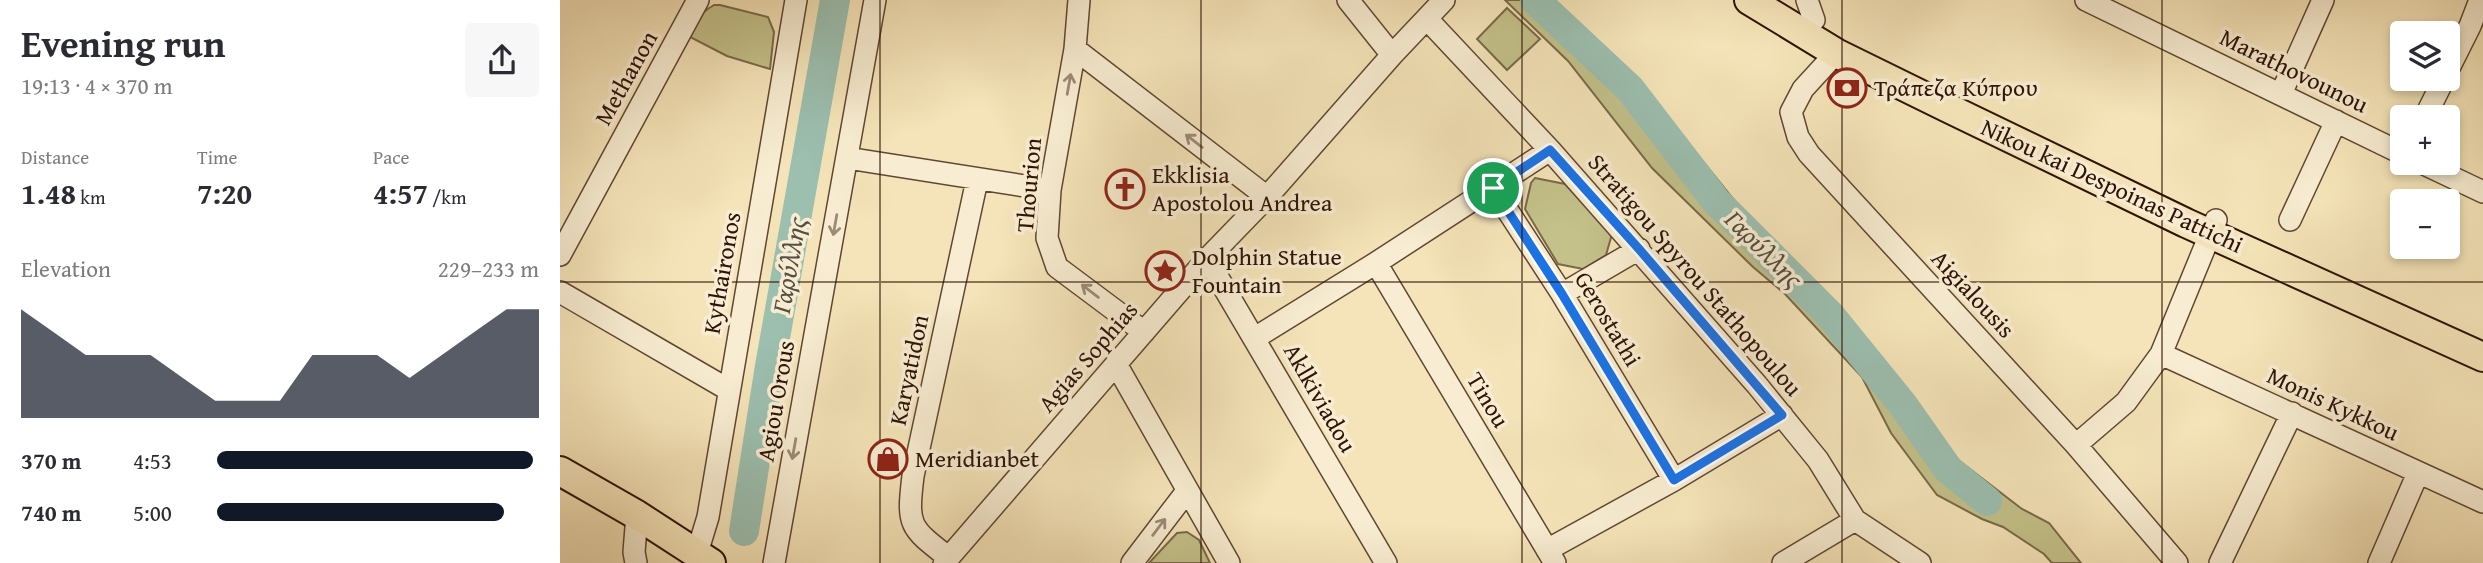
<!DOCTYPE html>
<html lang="en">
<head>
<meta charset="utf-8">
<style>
  :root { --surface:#fff; --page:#f7f7f7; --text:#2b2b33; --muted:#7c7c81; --accent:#111827 }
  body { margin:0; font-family:"Gentium Book Plus",serif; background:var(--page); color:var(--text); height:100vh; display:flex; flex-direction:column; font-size:26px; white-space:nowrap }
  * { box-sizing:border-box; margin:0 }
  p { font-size:23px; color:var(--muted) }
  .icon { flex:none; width:38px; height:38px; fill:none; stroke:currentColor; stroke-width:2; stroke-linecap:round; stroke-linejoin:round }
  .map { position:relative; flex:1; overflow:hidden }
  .drawer { display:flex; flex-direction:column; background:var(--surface); width:560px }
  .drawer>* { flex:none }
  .fabs { position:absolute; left:1830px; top:21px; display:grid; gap:14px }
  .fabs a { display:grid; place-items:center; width:70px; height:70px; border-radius:7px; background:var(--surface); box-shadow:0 4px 10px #0003; font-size:35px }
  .pin { position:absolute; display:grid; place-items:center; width:60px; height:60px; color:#fff; margin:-30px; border:4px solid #fff; border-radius:50%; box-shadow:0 2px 7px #0007 }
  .round { display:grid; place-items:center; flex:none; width:74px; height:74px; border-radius:7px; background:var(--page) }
  .overview { display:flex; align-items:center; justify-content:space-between; height:119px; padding:0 21px }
  h1 { font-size:38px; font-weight:800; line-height:52px }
  .figures { display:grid; grid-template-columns:repeat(3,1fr); gap:10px; height:119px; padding:7px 21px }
  .figures div { display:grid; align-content:center }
  .figures b { font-size:30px; font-weight:800 }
  .figures small { font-size:19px; font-weight:400 }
  .figures p { font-size:19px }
  .chart { height:196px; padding:14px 21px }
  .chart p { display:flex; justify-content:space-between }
  .chart svg { width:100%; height:126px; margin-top:7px; fill:var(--accent); opacity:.7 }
  ul { padding:0 21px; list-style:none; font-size:23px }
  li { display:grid; grid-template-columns:112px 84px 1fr; align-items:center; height:52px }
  li i { height:18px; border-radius:9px; background:var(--accent) }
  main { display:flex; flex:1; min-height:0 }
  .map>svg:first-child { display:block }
  .green { fill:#c4c18a; stroke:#796a48; stroke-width:2 }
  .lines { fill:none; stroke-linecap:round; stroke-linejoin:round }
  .river { stroke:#9cbfb0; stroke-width:30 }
  .minor-casing { stroke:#604733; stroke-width:24 }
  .major-casing { stroke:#2e1306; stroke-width:32 }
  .minor { stroke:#f8edd2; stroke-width:21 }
  .major { stroke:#f5e4b9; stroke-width:28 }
  .oneway { stroke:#9d8b76 }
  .route-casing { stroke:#fff; stroke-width:14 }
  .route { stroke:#1a73e8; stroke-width:9 }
  .grid { fill:none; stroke:#2e1306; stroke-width:2; stroke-opacity:0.55 }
  .labels { text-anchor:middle; stroke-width:7; stroke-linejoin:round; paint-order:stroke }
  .street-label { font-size:24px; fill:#2e1306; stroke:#f8edd2 }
  .poi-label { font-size:24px; fill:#2e1306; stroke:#f8edd2; text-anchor:start }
  .water-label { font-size:26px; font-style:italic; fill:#544f42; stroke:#f8edd2 }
</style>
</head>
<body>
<main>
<section class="drawer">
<div class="overview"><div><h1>Evening run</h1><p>19:13 · 4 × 370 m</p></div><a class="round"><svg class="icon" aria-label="share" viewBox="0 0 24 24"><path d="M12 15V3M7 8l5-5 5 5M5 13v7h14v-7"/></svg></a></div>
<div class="figures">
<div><p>Distance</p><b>1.48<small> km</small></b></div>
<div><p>Time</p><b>7:20</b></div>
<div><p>Pace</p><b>4:57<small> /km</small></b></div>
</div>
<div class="chart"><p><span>Elevation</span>229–233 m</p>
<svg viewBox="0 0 160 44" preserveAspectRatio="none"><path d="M0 44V6L10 14L20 22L30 22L40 22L50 30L60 38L70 38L80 38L90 22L100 22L110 22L120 30L130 22L140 14L150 6L160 6V44z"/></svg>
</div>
<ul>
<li><b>370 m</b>4:53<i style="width:98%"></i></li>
<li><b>740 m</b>5:00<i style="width:89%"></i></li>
</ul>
</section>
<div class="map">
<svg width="1923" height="563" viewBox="0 0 1923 563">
  <rect width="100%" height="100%" fill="#f5e4b9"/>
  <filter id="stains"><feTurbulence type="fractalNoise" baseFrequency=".00286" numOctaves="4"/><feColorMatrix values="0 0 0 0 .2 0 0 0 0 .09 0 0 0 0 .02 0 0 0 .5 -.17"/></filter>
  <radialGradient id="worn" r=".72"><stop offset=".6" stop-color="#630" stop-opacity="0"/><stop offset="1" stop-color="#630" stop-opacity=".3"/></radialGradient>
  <path class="green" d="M 945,0 L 993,0 L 1124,138 L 1178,205 L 1258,292 L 1305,349 L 1345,393 L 1354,412 L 1397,459 L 1462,509 L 1489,523 L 1521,563 L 1492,563 L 1484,554 L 1443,527 L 1422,519 L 1377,495 L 1331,433 L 1302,377 L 1225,294 L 1193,267 L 1092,168 L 1008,61 Z
    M 154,5 L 160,5 L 208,17 L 214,32 L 210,69 L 167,56 L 130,37 C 131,23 142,12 154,5 Z
    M 947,8 L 980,39 L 947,70 L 917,39 Z
    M 975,178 L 1005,184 L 1052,234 L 1046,255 L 1023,269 L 998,264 L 965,209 L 971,183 Z
    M 627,532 L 639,540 L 650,563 L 589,563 L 617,533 Z"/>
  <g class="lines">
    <path class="river" d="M 975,0 L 1070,89 L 1156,201 L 1270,315 L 1343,405 L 1388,469 L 1427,501
      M 184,531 L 210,366 L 275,0"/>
    <g class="minor-casing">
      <path id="minor" d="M 519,0 L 515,49 L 490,190 L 487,238 L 497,267 L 584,332
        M 788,0 L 832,55
        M 1247,0 L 1254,20
        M 1526,0 L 1843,154
        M 867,19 L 990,150 L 1197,385 L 1258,460 L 1295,520 L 1360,563
        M 515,49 L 707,197
        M 1276,53 L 1243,89 L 1231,112 L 1238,137 L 1249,154 L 1516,445 L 1617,563
        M 1888,70 L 1910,26 L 1920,0
        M 1721,94 L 1763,0
        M 1865,117 L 1884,79
        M 287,158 L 490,190
        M 1862,163 L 1923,192
        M 933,188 L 1002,294 L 1114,480
        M 1730,220 L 1776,121
        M 0,255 L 138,0
        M 647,259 L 826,563
        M 816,263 L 995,563
        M 0,292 L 169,390
        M 1002,294 L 1079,249
        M 695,338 L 816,263 L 990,150
        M 1601,354 L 1923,502
        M 556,364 L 669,563
        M 1516,445 L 1566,402 L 1601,354 L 1656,220
        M 987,550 L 1114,480 L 1222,415
        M 137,553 L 148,517 L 236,0
        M 389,558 C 349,527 347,526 353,476 L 417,180
        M 76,563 L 74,552 L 77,515
        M 214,563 L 315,0
        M 384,563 L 647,259 L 707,197 L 832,55 L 884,0
        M 572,563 L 627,491
        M 1223,563 L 1295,520
        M 1660,563 L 1732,413
        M 1819,563 L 1858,473"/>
    </g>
    <g class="major-casing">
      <path id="major" d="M 1189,0 L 1276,53 L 1386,107 L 1626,223 L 1923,357
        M 0,471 L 77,515 L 151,563"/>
    </g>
    <use href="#minor" class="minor"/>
    <use href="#major" class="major"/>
  </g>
  <defs><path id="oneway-shaft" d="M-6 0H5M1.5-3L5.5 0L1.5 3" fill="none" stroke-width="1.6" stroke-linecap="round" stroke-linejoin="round" transform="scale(1.75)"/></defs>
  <g class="oneway">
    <use href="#oneway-shaft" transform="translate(509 84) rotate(-80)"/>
    <use href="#oneway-shaft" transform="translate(634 141) rotate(-142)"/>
    <use href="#oneway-shaft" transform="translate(275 225) rotate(100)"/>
    <use href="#oneway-shaft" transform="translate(530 291) rotate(-143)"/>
    <use href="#oneway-shaft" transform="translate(234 449) rotate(100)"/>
    <use href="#oneway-shaft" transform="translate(599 527) rotate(-53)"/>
  </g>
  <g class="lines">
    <g class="route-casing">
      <path id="route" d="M 990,150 L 1079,249 L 1222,415 L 1114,480 L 1002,294 L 933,188 Z"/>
    </g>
    <use href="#route" class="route"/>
  </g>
  <path class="grid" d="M 320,0 L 320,563M 641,0 L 641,563M 962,0 L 962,563M 1282,0 L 1282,563M 1602,0 L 1602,563M 0,282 L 1923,282"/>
  <defs>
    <g id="bank-ring" transform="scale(2.0125)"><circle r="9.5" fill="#f8edd2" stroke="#8f2418" stroke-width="1.5"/><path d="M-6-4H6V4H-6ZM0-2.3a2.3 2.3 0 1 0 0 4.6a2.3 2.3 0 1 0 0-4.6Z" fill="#8f2418"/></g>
    <g id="church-ring" transform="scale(2.0125)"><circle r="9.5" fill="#f8edd2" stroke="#8f2418" stroke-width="1.5"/><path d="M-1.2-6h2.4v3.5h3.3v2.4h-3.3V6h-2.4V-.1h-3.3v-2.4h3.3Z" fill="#8f2418"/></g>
    <g id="sight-ring" transform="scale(2.0125)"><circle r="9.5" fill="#f8edd2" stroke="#8f2418" stroke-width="1.5"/><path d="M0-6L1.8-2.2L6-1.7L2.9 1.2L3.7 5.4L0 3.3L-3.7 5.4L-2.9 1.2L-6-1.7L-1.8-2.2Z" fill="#8f2418"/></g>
    <g id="shop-ring" transform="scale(2.0125)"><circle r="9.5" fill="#f8edd2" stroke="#8f2418" stroke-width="1.5"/><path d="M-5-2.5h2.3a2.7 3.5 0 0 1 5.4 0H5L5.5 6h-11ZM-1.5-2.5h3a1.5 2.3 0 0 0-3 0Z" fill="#8f2418"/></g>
  </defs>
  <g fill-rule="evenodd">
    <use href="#bank-ring" x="1287" y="88"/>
    <use href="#church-ring" x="565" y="189"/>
    <use href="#sight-ring" x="605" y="271"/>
    <use href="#shop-ring" x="328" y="459"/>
  </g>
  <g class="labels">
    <g class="street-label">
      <text transform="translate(1734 71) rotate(26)" y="8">Marathovounou</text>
      <text transform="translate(66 78) rotate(-61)" y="8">Methanon</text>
      <text transform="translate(469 185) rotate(-85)" y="8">Thourion</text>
      <text transform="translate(1552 186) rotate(25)" y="8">Nikou kai Despoinas Pattichi</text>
      <text transform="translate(162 273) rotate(-80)" y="8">Kythaironos</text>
      <text transform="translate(1135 275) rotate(49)" y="8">Stratigou Spyrou Stathopoulou</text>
      <text transform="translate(1413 294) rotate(47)" y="8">Aigialousis</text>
      <text transform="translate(1048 319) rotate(59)" y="8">Gerostathi</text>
      <text transform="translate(528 357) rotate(-49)" y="8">Agias Sophias</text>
      <text transform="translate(349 370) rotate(-78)" y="8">Karyatidon</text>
      <text transform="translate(760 398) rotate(60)" y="8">Aklkiviadou</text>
      <text transform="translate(928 400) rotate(59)" y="8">Tinou</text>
      <text transform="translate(216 401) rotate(-80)" y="8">Agiou Orous</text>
      <text transform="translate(1773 404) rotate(25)" y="8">Monis Kykkou</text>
    </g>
    <g class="poi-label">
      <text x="1314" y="96">Τράπεζα Κύπρου</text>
      <text x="592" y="183">Ekklisia<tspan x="592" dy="28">Apostolou Andrea</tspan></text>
      <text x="632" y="265">Dolphin Statue<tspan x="632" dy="28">Fountain</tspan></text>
      <text x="355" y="467">Meridianbet</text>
    </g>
    <g class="water-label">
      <text transform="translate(1204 249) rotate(45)" y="9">Γαρύλλης</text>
      <text transform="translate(229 265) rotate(-80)" y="9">Γαρύλλης</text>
    </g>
  </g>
  <rect width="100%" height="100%" filter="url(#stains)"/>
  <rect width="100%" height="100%" fill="url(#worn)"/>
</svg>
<div class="fabs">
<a><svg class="icon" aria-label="layers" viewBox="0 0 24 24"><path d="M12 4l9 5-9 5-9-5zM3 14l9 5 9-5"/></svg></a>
<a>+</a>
<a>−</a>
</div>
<div class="pin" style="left:933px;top:188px;background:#1e9e55"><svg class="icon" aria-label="arrive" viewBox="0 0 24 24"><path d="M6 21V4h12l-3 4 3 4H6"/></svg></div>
</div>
</main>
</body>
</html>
